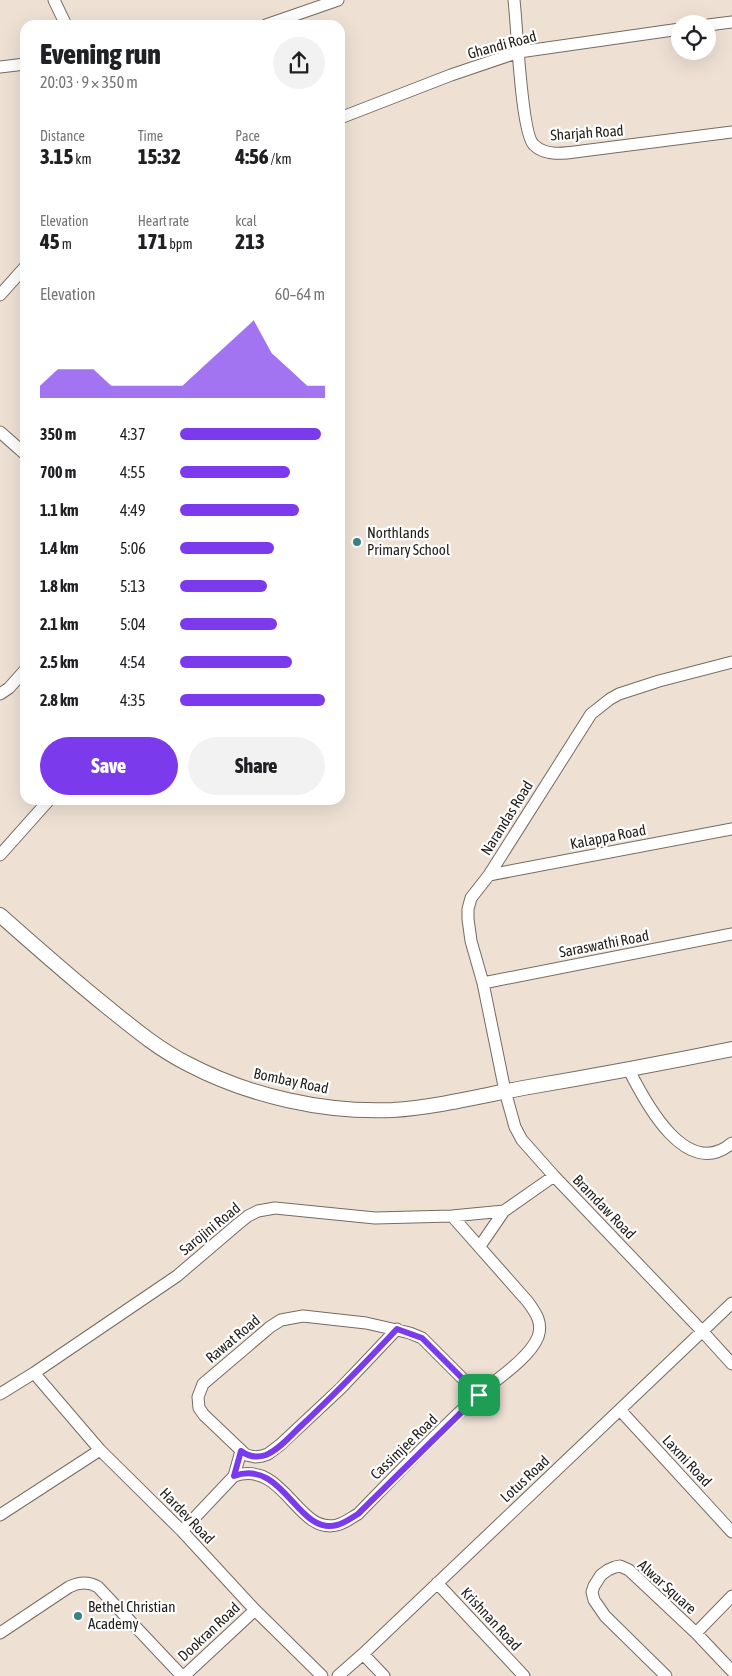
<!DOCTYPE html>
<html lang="en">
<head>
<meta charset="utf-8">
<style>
  :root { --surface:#fff; --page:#f2f2f2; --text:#202124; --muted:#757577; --accent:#7c3aed }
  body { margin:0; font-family:"Asap Condensed",sans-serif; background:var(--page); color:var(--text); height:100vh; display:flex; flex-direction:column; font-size:19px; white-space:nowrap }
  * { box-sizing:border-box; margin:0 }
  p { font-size:16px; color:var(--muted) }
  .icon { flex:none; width:28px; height:28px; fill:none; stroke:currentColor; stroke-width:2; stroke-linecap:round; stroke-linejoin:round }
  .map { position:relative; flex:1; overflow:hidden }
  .details { position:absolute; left:20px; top:20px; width:325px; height:785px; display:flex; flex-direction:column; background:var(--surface); border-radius:15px; box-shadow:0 5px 20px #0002 }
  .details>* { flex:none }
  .fabs { position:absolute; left:671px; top:15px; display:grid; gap:10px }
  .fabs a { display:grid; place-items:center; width:45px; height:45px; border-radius:50%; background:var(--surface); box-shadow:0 5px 20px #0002; font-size:25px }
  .pin { position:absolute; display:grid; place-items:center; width:42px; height:42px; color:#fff; margin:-21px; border-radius:10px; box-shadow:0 2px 8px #0006 }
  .round { display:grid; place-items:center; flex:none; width:52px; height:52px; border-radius:26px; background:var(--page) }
  .overview { display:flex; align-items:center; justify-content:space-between; height:85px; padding:0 20px }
  h1 { font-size:28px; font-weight:800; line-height:38px }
  .figures { display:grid; grid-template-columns:repeat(3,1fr); gap:8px; height:85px; padding:5px 20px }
  .figures div { display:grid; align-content:center }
  .figures b { font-size:21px; font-weight:800 }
  .figures small { font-size:14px; font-weight:400 }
  .figures p { font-size:14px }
  .chart { height:140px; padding:10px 20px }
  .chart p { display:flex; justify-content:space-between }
  .chart svg { width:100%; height:90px; margin-top:5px; fill:var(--accent); opacity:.7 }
  .cta { display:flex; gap:10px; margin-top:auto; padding:10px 20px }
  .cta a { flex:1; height:58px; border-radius:30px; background:var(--accent); color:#fff; font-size:20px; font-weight:800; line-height:58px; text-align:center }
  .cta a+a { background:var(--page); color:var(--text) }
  ul { padding:0 20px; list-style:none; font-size:16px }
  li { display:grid; grid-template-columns:80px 60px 1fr; align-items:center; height:38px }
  li i { height:12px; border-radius:6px; background:var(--accent) }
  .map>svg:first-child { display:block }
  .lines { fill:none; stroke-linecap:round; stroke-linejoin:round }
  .minor-casing { stroke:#776b60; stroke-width:13 }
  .tertiary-casing { stroke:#776b60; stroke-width:16 }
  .minor { stroke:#fff; stroke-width:11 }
  .tertiary { stroke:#fff; stroke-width:14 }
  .route-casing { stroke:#fff; stroke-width:10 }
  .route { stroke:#7c3aed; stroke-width:6 }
  .poi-dot { fill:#3b8383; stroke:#fff; stroke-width:2 }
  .labels { text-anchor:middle; stroke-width:4.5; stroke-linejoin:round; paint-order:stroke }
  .street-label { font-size:15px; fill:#231e19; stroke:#fff }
  .poi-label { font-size:15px; fill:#231e19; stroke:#fff; text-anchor:start }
</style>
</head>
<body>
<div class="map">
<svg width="732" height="1676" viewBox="0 0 732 1676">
  <rect width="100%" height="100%" fill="#eee1d4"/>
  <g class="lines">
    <g class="minor-casing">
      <path id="minor" d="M 54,0 L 66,25
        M 514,0 C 517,24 521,134 534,145 C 546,157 567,153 582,151 L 732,132
        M 266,25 L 338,0
        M 708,25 L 732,22
        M 0,67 L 25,64
        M 340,118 L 451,75 L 519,52 L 680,29
        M 0,295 L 25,267
        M 0,432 L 25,454
        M 732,662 L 659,681 L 619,694 L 610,699 L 591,714 L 489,875 L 471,898 L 468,909 L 468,919 L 471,941 L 483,983 L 505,1091 L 515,1127 L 522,1140 L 554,1176 L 702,1331 L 732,1364
        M 0,694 L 9,688 L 25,670
        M 0,855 L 49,800
        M 489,875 L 732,829
        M 483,983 L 732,934
        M 629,1070 C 645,1102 687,1182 732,1143
        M 480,1246 L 504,1211
        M 397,1329 L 341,1388 L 280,1445 L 268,1454 L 262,1456 L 255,1457 L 246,1455 L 204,1415 L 199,1408 L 198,1397 L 203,1384 L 270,1327 L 281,1320 L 303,1316 L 366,1323 L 410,1333 L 422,1338 L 479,1395
        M 34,1373 L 100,1450 L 182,1531 L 255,1610 L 322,1676
        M 0,1394 L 34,1373 L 177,1276 L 238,1224 L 248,1216 L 258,1211 L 275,1208 L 375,1218 L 452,1216 L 504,1211 L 554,1176
        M 620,1410 L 732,1532
        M 234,1476 C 284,1459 297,1535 337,1525 C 345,1523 351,1518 358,1514 C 397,1474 436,1433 478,1395 C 496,1379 528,1360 538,1337 C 543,1323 536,1313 528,1302 L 452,1216
        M 0,1515 L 100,1450
        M 182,1531 L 234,1476 L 241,1451
        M 437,1583 L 524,1676
        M 0,1633 L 69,1587 C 79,1582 88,1581 98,1587 L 182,1676
        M 696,1633 L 732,1596
        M 363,1654 L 384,1676
        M 184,1676 L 255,1610
        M 338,1676 L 363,1654 L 732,1303
        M 666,1676 L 605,1616 L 594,1600 L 592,1592 L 594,1586 L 601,1575 L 608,1570 L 615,1567 L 620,1566 L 629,1570 L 696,1633 L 732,1671"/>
    </g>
    <g class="tertiary-casing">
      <path id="tertiary" d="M 0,915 C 35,946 70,977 106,1006 C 132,1027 158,1049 188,1064 C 249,1096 324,1113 393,1110 C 437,1107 480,1096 523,1088 C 593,1076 663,1063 732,1049"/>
    </g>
    <use href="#minor" class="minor"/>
    <use href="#tertiary" class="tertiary"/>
  </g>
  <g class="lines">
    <g class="route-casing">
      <path id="route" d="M 397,1329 L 422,1338 L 479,1395 L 358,1514 C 351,1518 345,1523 337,1525 C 297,1536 284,1458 234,1476 L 241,1451 C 249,1457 257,1458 266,1455 C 280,1449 291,1435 302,1425 C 335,1394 366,1362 397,1329 Z"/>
    </g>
    <use href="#route" class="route"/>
  </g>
  <g class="poi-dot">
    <circle cx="357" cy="542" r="5"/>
    <circle cx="78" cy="1616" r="5"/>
  </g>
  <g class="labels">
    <g class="street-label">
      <text transform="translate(502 45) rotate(-15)" y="5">Ghandi Road</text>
      <text transform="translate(587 133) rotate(-4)" y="5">Sharjah Road</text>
      <text transform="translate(507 818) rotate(-58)" y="5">Narandas Road</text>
      <text transform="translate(608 837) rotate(-11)" y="5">Kalappa Road</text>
      <text transform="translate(604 944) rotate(-11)" y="5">Saraswathi Road</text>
      <text transform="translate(291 1081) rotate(12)" y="5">Bombay Road</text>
      <text transform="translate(604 1207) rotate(46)" y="5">Bramdaw Road</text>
      <text transform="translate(210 1229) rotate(-39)" y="5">Sarojini Road</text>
      <text transform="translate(233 1339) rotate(-40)" y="5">Rawat Road</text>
      <text transform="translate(404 1447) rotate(-44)" y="5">Cassimjee Road</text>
      <text transform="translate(687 1461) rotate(47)" y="5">Laxmi Road</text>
      <text transform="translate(525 1479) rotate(-43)" y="5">Lotus Road</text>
      <text transform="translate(187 1516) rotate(46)" y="5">Hardev Road</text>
      <text transform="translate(667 1587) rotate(42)" y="5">Alwar Square</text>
      <text transform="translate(491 1619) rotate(47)" y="5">Krishnan Road</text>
      <text transform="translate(209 1632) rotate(-43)" y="5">Dookran Road</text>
    </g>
    <g class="poi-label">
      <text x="367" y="538">Northlands<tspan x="367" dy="17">Primary School</tspan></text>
      <text x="88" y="1612">Bethel Christian<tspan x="88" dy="17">Academy</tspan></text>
    </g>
  </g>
</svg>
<div class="fabs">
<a><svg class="icon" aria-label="locate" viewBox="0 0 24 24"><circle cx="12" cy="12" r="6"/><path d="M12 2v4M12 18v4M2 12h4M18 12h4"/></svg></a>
</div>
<div class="pin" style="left:479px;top:1395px;background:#1e9e55"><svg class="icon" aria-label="arrive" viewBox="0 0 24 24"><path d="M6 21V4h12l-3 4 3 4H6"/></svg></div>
<section class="details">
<div class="overview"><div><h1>Evening run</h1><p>20:03 · 9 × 350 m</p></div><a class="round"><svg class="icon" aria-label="share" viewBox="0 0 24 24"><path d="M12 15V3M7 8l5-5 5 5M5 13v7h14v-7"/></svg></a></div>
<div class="figures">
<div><p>Distance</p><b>3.15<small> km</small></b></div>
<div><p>Time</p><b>15:32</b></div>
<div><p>Pace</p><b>4:56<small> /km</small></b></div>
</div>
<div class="figures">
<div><p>Elevation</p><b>45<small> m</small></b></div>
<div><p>Heart rate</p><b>171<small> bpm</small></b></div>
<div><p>kcal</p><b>213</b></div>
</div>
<div class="chart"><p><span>Elevation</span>60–64 m</p>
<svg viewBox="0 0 160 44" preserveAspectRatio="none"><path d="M0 44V38L10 30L20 30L30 30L40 38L50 38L60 38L70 38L80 38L90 30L100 22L110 14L120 6L130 22L140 30L150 38L160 38V44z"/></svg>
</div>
<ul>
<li><b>350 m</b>4:37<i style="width:97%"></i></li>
<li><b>700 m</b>4:55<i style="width:76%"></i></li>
<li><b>1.1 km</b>4:49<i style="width:82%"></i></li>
<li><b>1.4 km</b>5:06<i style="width:65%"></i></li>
<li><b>1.8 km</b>5:13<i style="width:60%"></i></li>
<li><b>2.1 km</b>5:04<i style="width:67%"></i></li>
<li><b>2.5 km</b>4:54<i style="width:77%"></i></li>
<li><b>2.8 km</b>4:35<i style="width:100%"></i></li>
</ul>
<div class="cta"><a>Save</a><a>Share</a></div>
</section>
</div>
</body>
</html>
